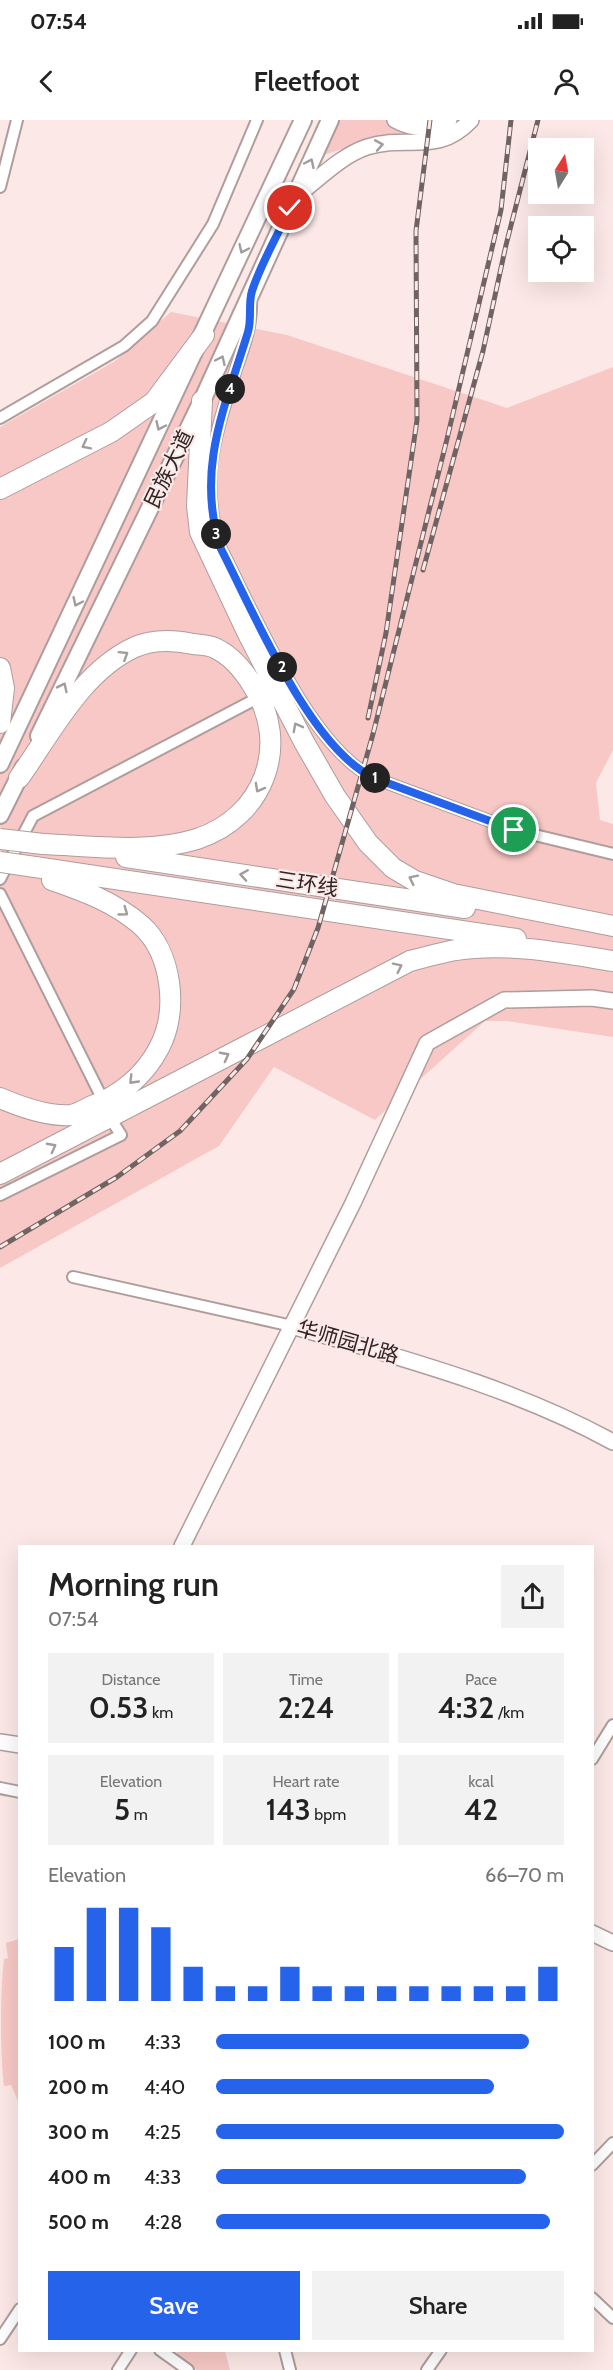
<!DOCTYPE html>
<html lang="en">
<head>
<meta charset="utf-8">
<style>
  :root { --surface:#fff; --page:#f2f2f2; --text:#222; --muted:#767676; --accent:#2563eb }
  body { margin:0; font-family:Cabin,"Noto Sans SC",sans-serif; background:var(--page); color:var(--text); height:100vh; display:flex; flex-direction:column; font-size:22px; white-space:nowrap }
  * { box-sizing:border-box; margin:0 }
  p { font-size:20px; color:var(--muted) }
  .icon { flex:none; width:33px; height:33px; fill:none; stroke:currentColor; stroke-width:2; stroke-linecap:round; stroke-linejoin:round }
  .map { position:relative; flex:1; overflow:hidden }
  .panel { position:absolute; left:18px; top:1425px; width:576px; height:807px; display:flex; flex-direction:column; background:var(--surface); border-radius:0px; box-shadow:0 6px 24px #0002 }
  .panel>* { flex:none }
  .needle { width:39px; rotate:11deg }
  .fabs { position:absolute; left:528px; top:18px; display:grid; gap:12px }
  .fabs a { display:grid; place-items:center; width:66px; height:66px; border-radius:0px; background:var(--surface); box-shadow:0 6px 24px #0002; font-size:30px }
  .pin { position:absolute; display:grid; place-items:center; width:51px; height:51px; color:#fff; margin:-26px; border:3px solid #fff; border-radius:50%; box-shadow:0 2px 6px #0007 }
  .km { position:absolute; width:30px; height:30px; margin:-15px; border-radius:50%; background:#222; color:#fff; font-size:16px; line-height:30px; text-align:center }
  .round { display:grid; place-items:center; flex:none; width:63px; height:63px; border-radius:0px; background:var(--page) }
  .summary { display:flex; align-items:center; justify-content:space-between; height:102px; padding:0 30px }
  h1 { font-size:33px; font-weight:600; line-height:45px }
  .stats { display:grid; grid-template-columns:repeat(3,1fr); gap:9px; height:102px; padding:6px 30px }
  .stats div { display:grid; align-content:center; border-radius:0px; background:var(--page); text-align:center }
  .stats b { font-size:30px; font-weight:600 }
  .stats small { font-size:16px; font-weight:400 }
  .stats p { font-size:16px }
  .chart { height:168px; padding:12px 30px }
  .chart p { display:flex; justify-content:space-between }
  .chart svg { width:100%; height:108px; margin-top:6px; stroke:var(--accent); stroke-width:6 }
  .primary-button { display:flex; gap:12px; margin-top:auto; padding:12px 30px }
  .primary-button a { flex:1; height:69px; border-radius:0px; background:var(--accent); color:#fff; font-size:24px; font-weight:600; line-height:69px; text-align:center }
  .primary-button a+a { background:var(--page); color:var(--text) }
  ul { padding:0 30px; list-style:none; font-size:20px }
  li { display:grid; grid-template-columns:96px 72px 1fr; align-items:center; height:45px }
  li i { height:15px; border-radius:8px; background:var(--accent) }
  .status { display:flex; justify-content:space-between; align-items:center; height:42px; padding:0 30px; background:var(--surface); direction:ltr }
  .status svg { height:16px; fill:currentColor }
  header { display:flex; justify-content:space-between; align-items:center; height:78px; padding:0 30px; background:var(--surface); font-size:27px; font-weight:600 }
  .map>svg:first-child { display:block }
  .green { fill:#f7c8c5 }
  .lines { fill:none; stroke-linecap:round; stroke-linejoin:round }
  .street-casing { stroke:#af9d9c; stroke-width:14 }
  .secondary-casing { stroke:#af9d9c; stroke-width:18 }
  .primary-casing { stroke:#af9d9c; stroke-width:20 }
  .highway-casing { stroke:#af9d9c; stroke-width:22 }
  .street { stroke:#fff; stroke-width:10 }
  .secondary { stroke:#fff; stroke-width:15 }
  .primary { stroke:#fff; stroke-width:16 }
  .highway { stroke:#fff; stroke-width:20 }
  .rail-casing { stroke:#6f6463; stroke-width:5 }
  .rail { stroke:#fce9e7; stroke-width:3; stroke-dasharray:9; stroke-linecap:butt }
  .highway-bridge-casing { stroke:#af9d9c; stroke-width:22; stroke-linecap:butt }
  .highway-bridge { stroke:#fff; stroke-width:20 }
  .oneway { stroke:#a09d9c }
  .route-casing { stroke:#fff; stroke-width:12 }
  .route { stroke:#2563eb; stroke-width:8 }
  .labels { text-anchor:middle; stroke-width:4.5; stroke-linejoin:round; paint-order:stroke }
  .street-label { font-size:21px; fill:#2c2524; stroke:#fce9e7 }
</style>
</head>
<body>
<div class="status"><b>07:54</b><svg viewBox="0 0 49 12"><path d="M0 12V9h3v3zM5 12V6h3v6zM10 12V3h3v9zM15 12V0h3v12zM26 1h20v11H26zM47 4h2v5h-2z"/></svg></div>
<header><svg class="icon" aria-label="back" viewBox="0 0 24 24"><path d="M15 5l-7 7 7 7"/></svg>Fleetfoot<svg class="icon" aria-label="person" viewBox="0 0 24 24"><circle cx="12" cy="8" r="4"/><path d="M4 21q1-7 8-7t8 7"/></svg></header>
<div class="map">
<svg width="613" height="2250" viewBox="0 0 613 2250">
  <rect width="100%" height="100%" fill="#fce9e7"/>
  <path class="green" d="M 336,0 L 413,0 L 406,16 L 369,20 L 318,37 Z
    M 171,192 L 287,215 L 507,288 L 613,247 L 613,630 L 596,663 L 600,700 L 613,704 L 613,917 L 507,901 L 485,901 L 375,1000 L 274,947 L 219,1026 L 0,1148 L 0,307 L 115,241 Z
    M 19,1819 L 20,1819 L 19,1983 L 11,1965 L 4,1966 C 0,1934 0,1873 4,1839 L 8,1838 L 6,1823 Z
    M 178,2231 L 225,2231 L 230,2250 L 197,2250 L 176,2236 Z"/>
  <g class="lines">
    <g class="street-casing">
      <path id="street" d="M 0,67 L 17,0
        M 251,180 C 252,204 245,224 237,246 C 216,314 198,358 221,429 C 254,493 310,628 374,658 L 514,710 L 613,734
        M 0,298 L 124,226 L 152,201 L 213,104 L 257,0
        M 0,759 L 33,696 L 254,580
        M 0,774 L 101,976
        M 0,1075 L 121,1015 L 114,1004
        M 73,1157 L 292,1206
        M 592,1639 L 613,1605
        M 0,1668 L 20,1672
        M 592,2045 L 613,2023
        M 592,2178 L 613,2198
        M 0,2219 L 20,2189
        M 160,2230 L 188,2250
        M 285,2230 L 290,2250
        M 118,2250 L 131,2230
        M 427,2250 L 441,2230"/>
    </g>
    <g class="secondary-casing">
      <path id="secondary" d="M 395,0 C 411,9 432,11 449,0
        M 295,77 C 318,60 340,36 367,27 C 408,14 437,36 471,0
        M 292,1206 C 401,1238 513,1267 613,1322
        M 182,1426 L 353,1083 L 427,923 L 504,880 L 592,878 L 613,881
        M 0,1622 L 20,1625
        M 592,1813 L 613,1823"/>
    </g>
    <g class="primary-casing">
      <path id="primary" d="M 39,616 L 202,281 L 330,0
        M 0,644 L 303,0
        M 0,695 L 24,647"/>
    </g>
    <g class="highway-casing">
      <path id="highway" d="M 202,281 L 197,386 L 200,412 L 248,514 L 304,622 L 335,676 L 368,723 L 393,748 L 415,761 L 453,774 L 613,806
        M 0,369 L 111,312 L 154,282 L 204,215
        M 0,548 L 4,568 L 0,603
        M 19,658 C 51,613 82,551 135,527 C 154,519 174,520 193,524 C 200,525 209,525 215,528 C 232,536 244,551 253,566 C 291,625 264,697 197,719 C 148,734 94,726 43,724
        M 126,737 L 465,788
        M 35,747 L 516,819
        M 0,978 C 21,987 48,997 71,995 C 78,994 85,989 92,986 C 120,976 145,955 159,928 C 179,891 172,833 141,805 C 114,782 84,771 52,760
        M 0,1054 L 410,841 C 425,837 440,833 456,830 C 508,822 562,833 613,841"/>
    </g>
    <use href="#street" class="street"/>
    <use href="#secondary" class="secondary"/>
    <use href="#primary" class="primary"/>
    <use href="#highway" class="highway"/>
    <g class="rail-casing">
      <path id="rail" d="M 423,450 L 483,231 L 506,125 L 538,0
        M 368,598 L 386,513 L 417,300 L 416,111 L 430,0
        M 0,1127 L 117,1057 L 180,1011 L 247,939 L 294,869 L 318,808 L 373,614 L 447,319 L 501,90 L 511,0"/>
    </g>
    <use href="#rail" class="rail"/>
    <g class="highway-bridge-casing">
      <path id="highway-bridge" d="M 0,719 L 43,724
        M 0,742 L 35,747"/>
    </g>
    <use href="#highway-bridge" class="highway-bridge"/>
  </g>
  <defs><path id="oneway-chevron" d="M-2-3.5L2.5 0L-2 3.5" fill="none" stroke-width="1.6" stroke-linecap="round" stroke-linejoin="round" transform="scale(1.5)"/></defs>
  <g class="oneway">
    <use href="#oneway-chevron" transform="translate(379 25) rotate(-10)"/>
    <use href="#oneway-chevron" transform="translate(310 43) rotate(-65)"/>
    <use href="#oneway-chevron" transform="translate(243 129) rotate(115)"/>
    <use href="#oneway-chevron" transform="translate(221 240) rotate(-65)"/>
    <use href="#oneway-chevron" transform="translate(160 306) rotate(115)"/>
    <use href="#oneway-chevron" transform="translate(86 325) rotate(153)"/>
    <use href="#oneway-chevron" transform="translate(77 482) rotate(115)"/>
    <use href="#oneway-chevron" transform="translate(124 535) rotate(-32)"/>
    <use href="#oneway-chevron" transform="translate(63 567) rotate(-64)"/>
    <use href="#oneway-chevron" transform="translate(297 607) rotate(-118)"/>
    <use href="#oneway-chevron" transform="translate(259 668) rotate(119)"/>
    <use href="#oneway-chevron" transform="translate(244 755) rotate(-171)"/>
    <use href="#oneway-chevron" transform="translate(413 759) rotate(-154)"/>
    <use href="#oneway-chevron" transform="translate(124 792) rotate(36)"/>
    <use href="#oneway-chevron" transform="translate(398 847) rotate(-26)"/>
    <use href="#oneway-chevron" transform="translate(225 936) rotate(-28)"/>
    <use href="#oneway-chevron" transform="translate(133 960) rotate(134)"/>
    <use href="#oneway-chevron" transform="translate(52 1027) rotate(-28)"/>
  </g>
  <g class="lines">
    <g class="route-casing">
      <path id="route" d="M 290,88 C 278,115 261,143 252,171 C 248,184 252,198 248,212 C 225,287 195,350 221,429 C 254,493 310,628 374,658 L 514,710"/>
    </g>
    <use href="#route" class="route"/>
  </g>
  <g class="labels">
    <g class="street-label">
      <text transform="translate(169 349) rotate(-64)" y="7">民族大道</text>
      <text transform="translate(307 764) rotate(9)" y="7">三环线</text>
      <text transform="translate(348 1222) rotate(16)" y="7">华师园北路</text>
    </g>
  </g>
</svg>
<div class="fabs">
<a><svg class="needle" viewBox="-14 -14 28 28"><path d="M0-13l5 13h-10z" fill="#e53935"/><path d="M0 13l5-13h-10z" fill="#767676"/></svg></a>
<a><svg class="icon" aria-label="locate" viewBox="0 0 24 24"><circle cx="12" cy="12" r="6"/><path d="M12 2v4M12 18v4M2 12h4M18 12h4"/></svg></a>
</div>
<div class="pin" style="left:514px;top:710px;background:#1e9e55"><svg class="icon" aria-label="arrive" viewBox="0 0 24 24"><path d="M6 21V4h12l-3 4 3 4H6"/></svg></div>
<div class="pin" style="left:290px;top:88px;background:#d93025"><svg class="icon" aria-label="check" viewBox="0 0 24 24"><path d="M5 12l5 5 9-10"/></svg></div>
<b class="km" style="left:375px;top:658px">1</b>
<b class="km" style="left:282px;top:547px">2</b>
<b class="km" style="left:216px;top:414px">3</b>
<b class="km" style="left:230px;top:269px">4</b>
<section class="panel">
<div class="summary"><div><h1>Morning run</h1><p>07:54</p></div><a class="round"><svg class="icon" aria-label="share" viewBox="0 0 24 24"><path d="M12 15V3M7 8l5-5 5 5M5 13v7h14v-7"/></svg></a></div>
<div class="stats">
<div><p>Distance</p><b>0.53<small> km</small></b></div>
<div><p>Time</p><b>2:24</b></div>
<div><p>Pace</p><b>4:32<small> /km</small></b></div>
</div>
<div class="stats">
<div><p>Elevation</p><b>5<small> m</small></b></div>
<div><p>Heart rate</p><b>143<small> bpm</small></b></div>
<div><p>kcal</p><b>42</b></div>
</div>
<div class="chart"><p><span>Elevation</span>66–70 m</p>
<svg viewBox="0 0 160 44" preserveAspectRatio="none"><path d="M5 44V22M15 44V6M25 44V6M35 44V14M45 44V30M55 44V38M65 44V38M75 44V30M85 44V38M95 44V38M105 44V38M115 44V38M125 44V38M135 44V38M145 44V38M155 44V30"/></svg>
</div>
<ul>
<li><b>100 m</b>4:33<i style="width:90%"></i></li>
<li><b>200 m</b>4:40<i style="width:80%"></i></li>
<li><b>300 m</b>4:25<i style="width:100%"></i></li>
<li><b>400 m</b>4:33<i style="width:89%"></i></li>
<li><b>500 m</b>4:28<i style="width:96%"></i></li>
</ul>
<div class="primary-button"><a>Save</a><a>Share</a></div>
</section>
</div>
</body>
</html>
